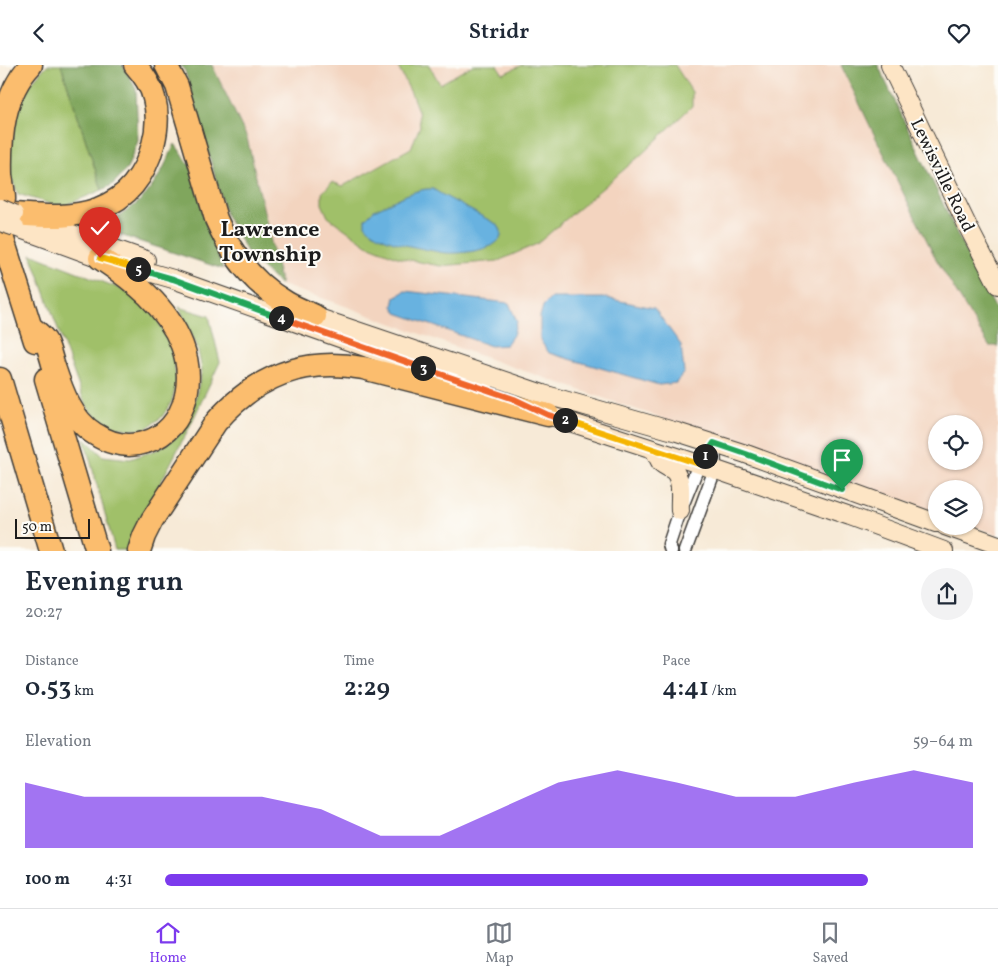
<!DOCTYPE html>
<html lang="en">
<head>
<meta charset="utf-8">
<style>
  :root { --surface:#fff; --page:#f2f2f3; --text:#1f2937; --muted:#747a83; --line:#e0e1e3; --accent:#7c3aed }
  body { margin:0; font-family:Vollkorn,serif; background:var(--page); color:var(--text); height:100vh; display:flex; flex-direction:column; font-size:19px; white-space:nowrap }
  * { box-sizing:border-box; margin:0 }
  p { font-size:16px; color:var(--muted) }
  .icon { flex:none; width:28px; height:28px; fill:none; stroke:currentColor; stroke-width:2; stroke-linecap:round; stroke-linejoin:round }
  .map { position:relative; height:486px; overflow:hidden }
  .details { display:flex; flex-direction:column; background:var(--surface); flex:1 }
  .details>* { flex:none }
  .fabs { position:absolute; left:928px; top:350px; display:grid; gap:10px }
  .fabs a { display:grid; place-items:center; width:55px; height:55px; border-radius:50%; background:var(--surface); box-shadow:0 1px 4px #0004; font-size:25px }
  .scale { position:absolute; left:15px; bottom:12px; width:75px; box-sizing:border-box; padding-left:5px; border:2px solid #1c1c1c; border-top:0; font-size:14px; line-height:18px; white-space:nowrap; color:#1c1c1c; -webkit-text-stroke:4px #fdfcf7; paint-order:stroke }
  .pin { position:absolute; display:grid; place-items:center; width:42px; height:42px; color:#fff; margin:-51px -21px; border-radius:50% 50% 50% 0; rotate:-45deg; box-shadow:0 0 5px #0007 }
  .pin .icon { rotate:45deg }
  .km { position:absolute; width:25px; height:25px; margin:-12px; border-radius:50%; background:#222; color:#fff; font-size:14px; line-height:25px; text-align:center }
  .round { display:grid; place-items:center; flex:none; width:52px; height:52px; border-radius:26px; background:var(--page) }
  .head { display:flex; align-items:center; justify-content:space-between; height:85px; padding:0 25px }
  h1 { font-size:28px; font-weight:600; line-height:38px }
  .stats { display:grid; grid-template-columns:repeat(3,1fr); gap:8px; height:85px; padding:5px 25px }
  .stats div { display:grid; align-content:center }
  .stats b { font-size:25px; font-weight:600 }
  .stats small { font-size:14px; font-weight:400 }
  .stats p { font-size:14px }
  .chart { height:140px; padding:10px 25px }
  .chart p { display:flex; justify-content:space-between }
  .chart svg { width:100%; height:90px; margin-top:5px; fill:var(--accent); opacity:.7 }
  ul { padding:0 25px; list-style:none; font-size:16px }
  li { display:grid; grid-template-columns:80px 60px 1fr; align-items:center; height:38px }
  li i { height:12px; border-radius:6px; background:var(--accent) }
  header { display:flex; justify-content:space-between; align-items:center; height:65px; padding:0 25px; background:var(--surface); font-size:22px; font-weight:600 }
  .tabs { display:flex; justify-content:space-around; align-items:center; height:70px; border-top:1px solid var(--line); background:var(--surface); font-size:14px; color:var(--muted) }
  .tabs a { display:grid; justify-items:center; gap:2px }
  .tabs .current { color:var(--accent) }
  .map>svg:first-child { display:block }
  .built { fill:#f3d4bf; fill-rule:evenodd }
  .green { fill:#a0c069; stroke:#5e6e42 }
  .forest { fill:#80a65d; stroke:#4e613c }
  .water { fill:#68b2e0; stroke:#42677e }
  .lines { fill:none; stroke-linecap:round; stroke-linejoin:round }
  .street-casing { stroke:#3d3b38; stroke-width:15 }
  .secondary-casing { stroke:#3d3b38; stroke-width:20 }
  .highway-casing { stroke:#3d3b38; stroke-width:25 }
  .street { stroke:#fff; stroke-width:12 }
  .secondary { stroke:#fde5c5; stroke-width:18 }
  .highway { stroke:#fbbd6e; stroke-width:22 }
  .secondary-bridge-casing { stroke:#3d3b38; stroke-width:20; stroke-linecap:butt }
  .secondary-bridge { stroke:#fde5c5; stroke-width:18 }
  .split-1-casing { stroke:#fff; stroke-width:10 }
  .split-2-casing { stroke:#fff; stroke-width:10 }
  .split-3-casing { stroke:#fff; stroke-width:10 }
  .split-4-casing { stroke:#fff; stroke-width:10 }
  .split-5-casing { stroke:#fff; stroke-width:10 }
  .split-6-casing { stroke:#fff; stroke-width:10 }
  .split-1 { stroke:#22a559; stroke-width:6 }
  .split-2 { stroke:#f5b400; stroke-width:6 }
  .split-3 { stroke:#f0652b; stroke-width:6 }
  .split-4 { stroke:#f0652b; stroke-width:6 }
  .split-5 { stroke:#22a559; stroke-width:6 }
  .split-6 { stroke:#f5b400; stroke-width:6 }
  .labels { text-anchor:middle; stroke-width:4; stroke-linejoin:round; paint-order:stroke }
  .street-label { font-size:18px; fill:#1c1c1c; stroke:#fdfcf7 }
  .district-label { font-size:22px; font-weight:bold; fill:#1c1c1c; stroke:#fdfcf7 }
</style>
</head>
<body>
<header><svg class="icon" aria-label="back" viewBox="0 0 24 24"><path d="M15 5l-7 7 7 7"/></svg>Stridr<svg class="icon" aria-label="heart" viewBox="0 0 24 24"><path d="M12 20l-8-8c-3-5 5-10 8-4 3-6 11-1 8 4z"/></svg></header>
<div class="map">
<svg width="998" height="486" viewBox="0 0 998 486">
  <rect width="100%" height="100%" fill="#fdfcf7"/>
  <filter id="ink" filterUnits="userSpaceOnUse"><feTurbulence type="fractalNoise" baseFrequency=".02" numOctaves="2"/><feDisplacementMap in="SourceGraphic" scale="10" xChannelSelector="R" yChannelSelector="G"/><feConvolveMatrix kernelMatrix="1 2 1 2 8 2 1 2 1" color-interpolation-filters="sRGB"/></filter>
  <filter id="wash" filterUnits="userSpaceOnUse"><feTurbulence type="fractalNoise" baseFrequency=".0096" numOctaves="4" result="noise"/><feDisplacementMap in="SourceGraphic" scale="20" xChannelSelector="R" yChannelSelector="G"/><feGaussianBlur stdDeviation="1.12" result="paint"/><feColorMatrix in="noise" values="0 0 0 0 0 0 0 0 0 0 0 0 0 0 0 0 0 1.4 0 .05"/><feComposite in="paint" operator="in"/></filter>
  <g filter="url(#wash)">
    <rect width="100%" height="100%" fill="#f7ead7"/>
    <path class="built" d="M 180,0 L 878,0 L 968,192 L 998,248 L 998,470 L 974,461 L 974,424 L 936,424 L 936,448 L 792,395 L 676,358 L 472,288 L 337,238 L 281,220 L 250,192 L 193,35 L 185,6 ZM 936,359 L 974,359 L 974,396 L 936,396 Z"/>
    <path class="green" d="M 48,0 L 61,0 L 102,125 L 61,142 L 18,129 L 7,102 L 18,44 L 28,22 L 45,2 Z
      M 397,0 L 429,0 L 440,19 L 473,0 L 497,0 L 503,9 L 522,0 L 675,0 L 692,27 L 692,41 L 641,90 L 537,179 L 498,196 L 440,201 L 400,193 L 367,180 L 328,152 L 322,139 L 322,128 L 332,117 L 343,121 L 411,83 L 420,61 L 418,46 L 411,28 Z
      M 31,189 L 134,229 L 157,253 L 173,285 L 176,317 L 172,336 L 162,352 L 144,365 L 127,364 L 110,361 L 92,349 L 84,336 Z
      M 179,242 L 209,251 L 220,297 L 189,363 L 140,457 L 130,485 L 115,485 L 84,373 L 103,391 L 130,394 L 159,384 L 180,369 L 192,349 L 202,305 L 197,281 Z"/>
    <path class="forest" d="M 61,0 L 121,0 L 124,2 L 136,24 L 138,76 L 127,104 L 112,120 L 102,125 Z
      M 180,0 L 212,0 L 247,73 L 281,220 L 250,192 L 226,150 L 185,6 Z
      M 841,0 L 878,0 L 968,192 L 998,248 L 998,281 L 989,281 L 936,194 L 872,65 Z
      M 175,79 L 192,103 L 206,159 L 223,204 L 96,162 C 108,156 121,151 131,143 C 153,128 164,102 175,79 Z"/>
    <path class="water" d="M 426,124 L 433,124 L 441,129 L 498,160 C 515,184 462,189 448,188 C 442,188 435,186 429,185 C 410,181 377,176 365,160 L 365,154 L 374,145 L 406,130 L 417,126 Z
      M 405,226 L 509,238 L 517,257 L 513,270 L 506,280 L 491,281 L 397,248 L 393,241 L 395,232 Z
      M 551,233 L 606,233 L 654,243 L 681,280 L 684,307 L 676,318 L 659,320 L 549,288 L 540,275 L 540,252 L 543,241 Z"/>
  </g>
  <g filter="url(#ink)">
    <g class="lines">
      <g class="street-casing">
        <path id="street" d="M 671,486 L 669,479 L 680,446 L 699,399 L 714,379
          M 685,486 L 715,404 L 714,379"/>
      </g>
      <g class="secondary-casing">
        <path id="secondary" d="M 890,0 L 969,164 L 998,220
          M 32,155 L 146,195
          M 15,162 L 100,193 L 173,214 L 484,324
          M 304,248 L 543,329 L 677,367 L 746,389 L 936,458
          M 536,344 L 548,350 L 699,399 L 850,451 L 944,486
          M 655,387 C 657,390 659,395 661,398 C 665,402 671,403 675,407 C 683,418 679,434 680,446
          M 945,461 L 998,480"/>
      </g>
      <g class="highway-casing">
        <path id="highway" d="M 166,0 L 177,21 L 216,154 C 231,189 253,219 287,238 C 296,243 306,247 315,251
          M 14,149 C 43,151 70,154 98,144 C 111,139 124,131 133,120 C 151,98 162,62 154,33 C 151,20 144,10 135,0
          M 0,157 C 1,149 3,141 4,134 C 4,126 2,118 1,110 C 0,72 3,29 31,0
          M 0,165 L 35,276
          M 30,261 C 35,266 43,271 46,277 C 49,284 51,292 53,299 C 61,323 71,355 95,369 C 107,377 123,382 138,379 C 184,371 197,319 182,280 C 167,241 133,215 100,193
          M 0,314 L 51,486
          M 46,314 L 97,486
          M 139,486 L 144,471 L 152,455 L 216,357 C 256,311 303,292 363,303 L 548,350"/>
      </g>
      <use href="#street" class="street"/>
      <use href="#secondary" class="secondary"/>
      <use href="#highway" class="highway"/>
      <g class="secondary-bridge-casing">
        <path id="secondary-bridge" d="M 0,143 L 14,149
          M 0,157 L 15,162"/>
      </g>
      <use href="#secondary-bridge" class="secondary-bridge"/>
    </g>
  </g>
  <g class="lines" filter="url(#ink)">
    <g class="split-1-casing">
      <path id="split-1" d="M 705,391 L 714,378 L 746,389 L 842,425"/>
    </g>
    <g class="split-2-casing">
      <path id="split-2" d="M 565,355 L 699,399 L 705,391"/>
    </g>
    <g class="split-3-casing">
      <path id="split-3" d="M 423,303 L 514,334 L 548,350 L 565,355"/>
    </g>
    <g class="split-4-casing">
      <path id="split-4" d="M 281,253 L 423,303"/>
    </g>
    <g class="split-5-casing">
      <path id="split-5" d="M 138,204 L 173,214 L 281,253"/>
    </g>
    <g class="split-6-casing">
      <path id="split-6" d="M 100,193 L 138,204"/>
    </g>
    <use href="#split-1" class="split-1"/>
    <use href="#split-2" class="split-2"/>
    <use href="#split-3" class="split-3"/>
    <use href="#split-4" class="split-4"/>
    <use href="#split-5" class="split-5"/>
    <use href="#split-6" class="split-6"/>
  </g>
  <g class="labels">
    <g class="street-label">
      <text transform="translate(943 110) rotate(64)" y="6">Lewisville Road</text>
    </g>
    <g class="district-label">
      <text x="270" y="171">Lawrence<tspan x="270" dy="25">Township</tspan></text>
    </g>
  </g>
</svg>
<div class="fabs">
<a><svg class="icon" aria-label="locate" viewBox="0 0 24 24"><circle cx="12" cy="12" r="6"/><path d="M12 2v4M12 18v4M2 12h4M18 12h4"/></svg></a>
<a><svg class="icon" aria-label="layers" viewBox="0 0 24 24"><path d="M12 4l9 5-9 5-9-5zM3 14l9 5 9-5"/></svg></a>
</div>
<div class="scale">50 m</div>
<div class="pin" style="left:842px;top:425px;background:#1e9e55"><svg class="icon" aria-label="arrive" viewBox="0 0 24 24"><path d="M6 21V4h12l-3 4 3 4H6"/></svg></div>
<div class="pin" style="left:100px;top:193px;background:#d93025"><svg class="icon" aria-label="check" viewBox="0 0 24 24"><path d="M5 12l5 5 9-10"/></svg></div>
<b class="km" style="left:705px;top:391px">1</b>
<b class="km" style="left:565px;top:355px">2</b>
<b class="km" style="left:423px;top:303px">3</b>
<b class="km" style="left:281px;top:253px">4</b>
<b class="km" style="left:138px;top:204px">5</b>
</div>
<section class="details">
<div class="head"><div><h1>Evening run</h1><p>20:27</p></div><a class="round"><svg class="icon" aria-label="share" viewBox="0 0 24 24"><path d="M12 15V3M7 8l5-5 5 5M5 13v7h14v-7"/></svg></a></div>
<div class="stats">
<div><p>Distance</p><b>0.53<small> km</small></b></div>
<div><p>Time</p><b>2:29</b></div>
<div><p>Pace</p><b>4:41<small> /km</small></b></div>
</div>
<div class="chart"><p><span>Elevation</span>59–64 m</p>
<svg viewBox="0 0 160 44" preserveAspectRatio="none"><path d="M0 44V12L10 19L20 19L30 19L40 19L50 25L60 38L70 38L80 25L90 12L100 6L110 12L120 19L130 19L140 12L150 6L160 12V44z"/></svg>
</div>
<ul>
<li><b>100 m</b>4:31<i style="width:87%"></i></li>
</ul>
</section>
<nav class="tabs">
<a class="current"><svg class="icon" aria-label="home" viewBox="0 0 24 24"><path d="M3 11l9-7 9 7M6 9v11h12V9"/></svg>Home</a>
<a><svg class="icon" aria-label="map" viewBox="0 0 24 24"><path d="M3 6l6-2 6 2 6-2v14l-6 2-6-2-6 2zM9 4v14M15 6v14"/></svg>Map</a>
<a><svg class="icon" aria-label="saved" viewBox="0 0 24 24"><path d="M7 4h10v16l-5-4-5 4z"/></svg>Saved</a>
</nav>
</body>
</html>
